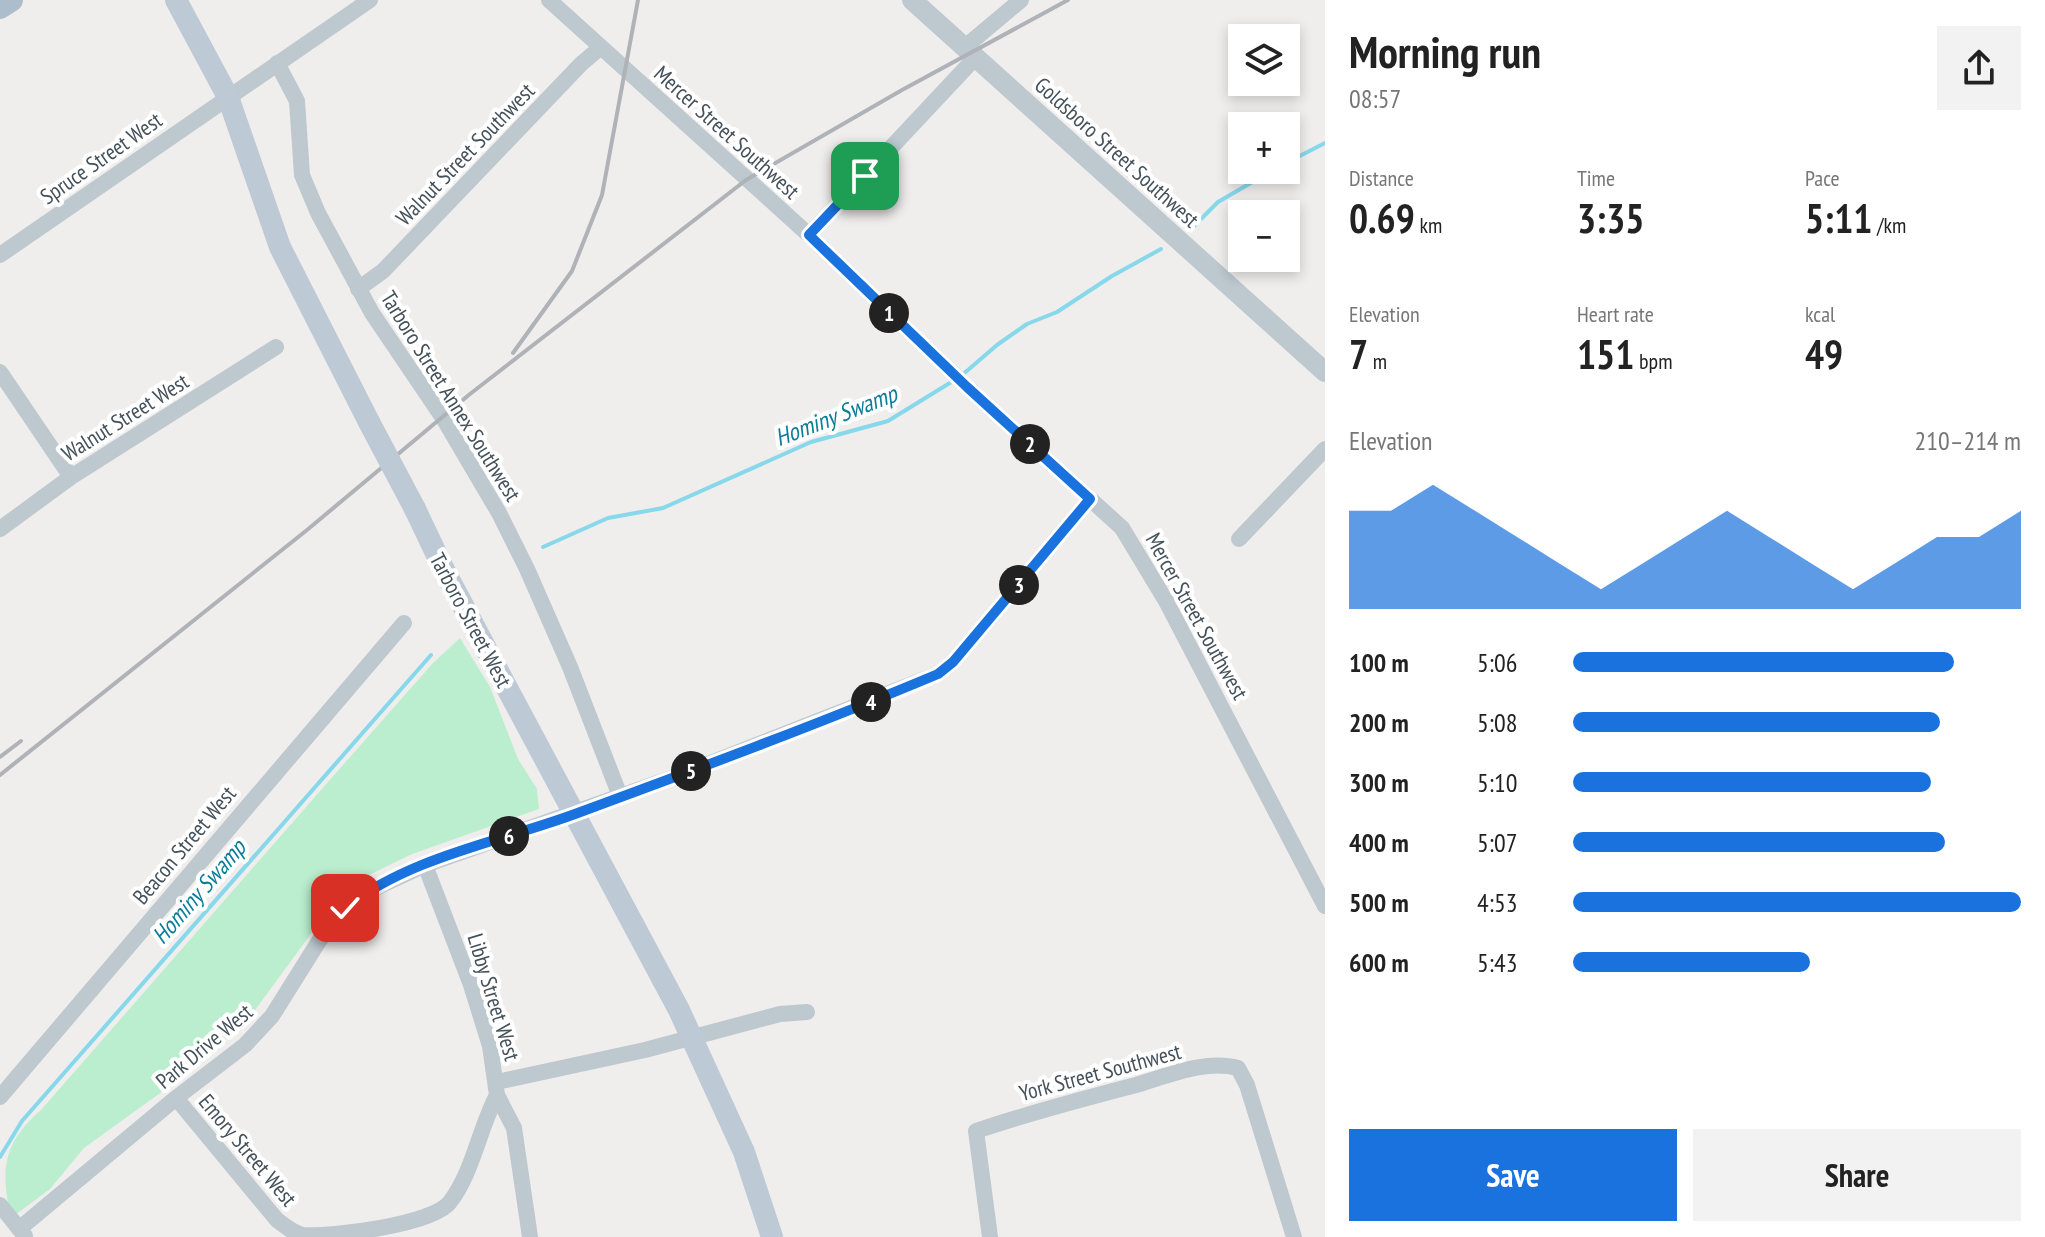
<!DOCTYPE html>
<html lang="en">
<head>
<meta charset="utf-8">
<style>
  :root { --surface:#fff; --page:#f2f2f2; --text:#222; --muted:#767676; --accent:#1972dd }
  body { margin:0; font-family:"PT Sans Narrow",sans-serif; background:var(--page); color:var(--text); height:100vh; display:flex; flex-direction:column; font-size:30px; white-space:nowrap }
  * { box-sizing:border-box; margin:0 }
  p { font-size:26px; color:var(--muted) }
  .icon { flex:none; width:44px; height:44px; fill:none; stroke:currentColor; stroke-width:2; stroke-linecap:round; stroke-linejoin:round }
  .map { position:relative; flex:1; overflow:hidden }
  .drawer { display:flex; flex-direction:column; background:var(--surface); width:720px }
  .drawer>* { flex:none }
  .buttons { position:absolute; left:1228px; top:24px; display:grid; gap:16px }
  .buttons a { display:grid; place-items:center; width:72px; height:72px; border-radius:0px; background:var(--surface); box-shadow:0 4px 12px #0003; font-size:40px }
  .pin { position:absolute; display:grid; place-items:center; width:68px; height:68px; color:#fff; margin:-34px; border-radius:16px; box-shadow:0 4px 12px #0006 }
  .km { position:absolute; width:40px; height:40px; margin:-20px; border-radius:50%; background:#222; color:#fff; font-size:22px; line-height:40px; text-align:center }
  .round { display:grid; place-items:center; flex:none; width:84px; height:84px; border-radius:0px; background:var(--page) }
  .overview { display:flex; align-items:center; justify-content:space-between; height:136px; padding:0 24px }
  h1 { font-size:44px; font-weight:700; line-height:60px }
  .metrics { display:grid; grid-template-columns:repeat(3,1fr); gap:12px; height:136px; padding:8px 24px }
  .metrics div { display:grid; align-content:center }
  .metrics b { font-size:40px; font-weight:700 }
  .metrics small { font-size:22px; font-weight:400 }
  .metrics p { font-size:22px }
  .chart { height:224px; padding:16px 24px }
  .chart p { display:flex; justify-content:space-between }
  .chart svg { width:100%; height:144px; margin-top:8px; fill:var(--accent); opacity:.7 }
  .cta { display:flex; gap:16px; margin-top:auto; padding:16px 24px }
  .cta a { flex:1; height:92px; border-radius:0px; background:var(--accent); color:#fff; font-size:32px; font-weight:700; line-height:92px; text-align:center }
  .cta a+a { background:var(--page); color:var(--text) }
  ul { padding:0 24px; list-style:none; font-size:26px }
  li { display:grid; grid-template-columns:128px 96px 1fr; align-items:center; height:60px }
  li i { height:20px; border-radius:10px; background:var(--accent) }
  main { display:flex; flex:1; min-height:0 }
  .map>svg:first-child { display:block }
  .green { fill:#baeece }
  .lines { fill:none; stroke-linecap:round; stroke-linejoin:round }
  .stream { stroke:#87d8eb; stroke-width:4 }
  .minor { stroke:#bdc8cf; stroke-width:16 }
  .tertiary { stroke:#bdc8cf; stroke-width:20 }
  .secondary { stroke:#bdc9d4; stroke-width:22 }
  .primary { stroke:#acbdcc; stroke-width:24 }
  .rail { stroke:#afb2b7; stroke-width:4 }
  .secondary-bridge { stroke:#bdc9d4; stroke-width:22 }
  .route-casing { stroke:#fff; stroke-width:16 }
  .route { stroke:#1972dd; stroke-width:10 }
  .labels { text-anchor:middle; stroke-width:8; stroke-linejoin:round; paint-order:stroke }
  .street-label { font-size:22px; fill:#45515a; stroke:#fff }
  .water-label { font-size:24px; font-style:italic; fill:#0c7c97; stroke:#fff }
</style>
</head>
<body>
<main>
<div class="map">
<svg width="1325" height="1237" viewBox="0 0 1325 1237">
  <rect width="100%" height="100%" fill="#f0eded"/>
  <path class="green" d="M 460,638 L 490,687 L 518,759 L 537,789 L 539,809 L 412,854 L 365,877 L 332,905 L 250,1017 L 192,1070 L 84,1148 L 50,1189 L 11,1218 C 0,1169 3,1143 41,1110 L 328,782 L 433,663 Z"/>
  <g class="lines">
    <path class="stream" d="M 1286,163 L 1325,143
      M 1194,226 L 1218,202 L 1273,170
      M 961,376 L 997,345 L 1027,324 L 1057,312 L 1112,276 L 1161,249
      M 543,547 L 608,518 L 663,508 L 811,442 L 888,421 L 953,381
      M 0,1157 L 22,1121 L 431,655"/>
    <path class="minor" d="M 549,0 L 809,235 L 967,387 L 1122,528 L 1166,601 L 1325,906
      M 965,47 L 1021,0
      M 277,63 L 297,101 L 302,175 L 318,213 L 372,313 L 443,418 L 499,513 L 527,569 L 570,667 L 620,796
      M 809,235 L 976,57
      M 0,255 L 370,0
      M 358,289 L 383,271 L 581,64 L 601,47
      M 0,372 L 71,477
      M 0,529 L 71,477 L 276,347
      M 1239,539 L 1325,449
      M 425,865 L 471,985 L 490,1046 L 497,1095 L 514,1128 L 530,1237
      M 497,1082 L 645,1050 L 780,1014 L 807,1012
      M 0,1097 L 404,623
      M 176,1098 L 277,1220 C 285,1226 293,1233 303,1235 C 331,1237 433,1225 450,1202 C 473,1172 479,1129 497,1095
      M 0,1205 L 25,1236
      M 19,1229 L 176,1098 L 245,1045 L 272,1016 L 319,941 L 345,908 L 371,890 L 425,865 L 680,775 L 938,674 L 953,662 L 1090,499
      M 990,1237 L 976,1131 C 1029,1113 1082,1099 1136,1085 C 1167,1076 1206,1059 1238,1068 L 1247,1085 L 1294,1237"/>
    <path class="tertiary" d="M 912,0 L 1325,372"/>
    <path class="secondary" d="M 176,0 L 228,97 L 280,247 L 369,422
      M 415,509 L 444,570 L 679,1010 L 744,1152 L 772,1237"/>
    <path class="primary" d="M 0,7 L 11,0"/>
    <path class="rail" d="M 513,353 L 572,271 L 602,195 L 638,0
      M 0,757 L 21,741
      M 0,775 L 307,530 L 470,394 L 746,180 L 902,90 L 1068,0"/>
    <path class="secondary-bridge" d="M 369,422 L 415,509"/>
  </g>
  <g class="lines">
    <g class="route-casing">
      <path id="route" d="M 345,908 C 410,857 499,842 575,814 C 697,769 819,724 938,674 L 953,662 L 1090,499 L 967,387 L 809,235 L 865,176"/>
    </g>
    <use href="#route" class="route"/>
  </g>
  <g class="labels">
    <g class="street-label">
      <text transform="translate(727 132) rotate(42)" y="8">Mercer Street Southwest</text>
      <text transform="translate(1117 152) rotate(42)" y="8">Goldsboro Street Southwest</text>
      <text transform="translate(465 154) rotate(-46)" y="8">Walnut Street Southwest</text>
      <text transform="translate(101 158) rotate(-35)" y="8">Spruce Street West</text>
      <text transform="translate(451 396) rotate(58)" y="8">Tarboro Street Annex Southwest</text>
      <text transform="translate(125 417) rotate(-32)" y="8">Walnut Street West</text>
      <text transform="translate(1197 616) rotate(61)" y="8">Mercer Street Southwest</text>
      <text transform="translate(471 620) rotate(62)" y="8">Tarboro Street West</text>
      <text transform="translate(184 845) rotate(-50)" y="8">Beacon Street West</text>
      <text transform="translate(494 997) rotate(73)" y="8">Libby Street West</text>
      <text transform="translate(204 1046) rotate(-40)" y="8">Park Drive West</text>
      <text transform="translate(1100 1072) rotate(-15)" y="8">York Street Southwest</text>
      <text transform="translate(248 1150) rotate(50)" y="8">Emory Street West</text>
    </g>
    <g class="water-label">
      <text transform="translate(836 416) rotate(-21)" y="8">Hominy Swamp</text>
      <text transform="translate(199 892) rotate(-49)" y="8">Hominy Swamp</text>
    </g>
  </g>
</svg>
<div class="buttons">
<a><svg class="icon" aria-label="layers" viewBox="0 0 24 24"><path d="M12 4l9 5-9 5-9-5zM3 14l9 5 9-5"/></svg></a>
<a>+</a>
<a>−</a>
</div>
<div class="pin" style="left:865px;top:176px;background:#1e9e55"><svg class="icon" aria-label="arrive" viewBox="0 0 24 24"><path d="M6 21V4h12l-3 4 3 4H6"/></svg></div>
<div class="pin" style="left:345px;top:908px;background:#d93025"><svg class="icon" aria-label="check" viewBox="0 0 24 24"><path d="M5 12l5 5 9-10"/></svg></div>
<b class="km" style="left:889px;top:313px">1</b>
<b class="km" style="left:1030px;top:444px">2</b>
<b class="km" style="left:1019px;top:585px">3</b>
<b class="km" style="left:871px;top:702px">4</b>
<b class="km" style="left:691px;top:771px">5</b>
<b class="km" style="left:509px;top:836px">6</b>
</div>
<section class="drawer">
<div class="overview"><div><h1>Morning run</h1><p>08:57</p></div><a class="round"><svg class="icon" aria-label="share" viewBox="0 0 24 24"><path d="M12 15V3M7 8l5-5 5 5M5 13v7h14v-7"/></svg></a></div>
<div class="metrics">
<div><p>Distance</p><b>0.69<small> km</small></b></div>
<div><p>Time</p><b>3:35</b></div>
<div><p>Pace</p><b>5:11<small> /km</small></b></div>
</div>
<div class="metrics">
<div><p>Elevation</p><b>7<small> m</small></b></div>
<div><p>Heart rate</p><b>151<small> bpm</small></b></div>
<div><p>kcal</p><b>49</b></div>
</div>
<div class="chart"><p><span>Elevation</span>210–214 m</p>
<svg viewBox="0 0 160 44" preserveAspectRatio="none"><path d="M0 44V14L10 14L20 6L30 14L40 22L50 30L60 38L70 30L80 22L90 14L100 22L110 30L120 38L130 30L140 22L150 22L160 14V44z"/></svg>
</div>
<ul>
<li><b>100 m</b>5:06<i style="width:85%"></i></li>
<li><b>200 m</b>5:08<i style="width:82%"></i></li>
<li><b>300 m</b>5:10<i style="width:80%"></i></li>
<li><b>400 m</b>5:07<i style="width:83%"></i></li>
<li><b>500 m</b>4:53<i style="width:100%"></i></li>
<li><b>600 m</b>5:43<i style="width:53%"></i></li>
</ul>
<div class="cta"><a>Save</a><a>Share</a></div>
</section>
</main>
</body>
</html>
